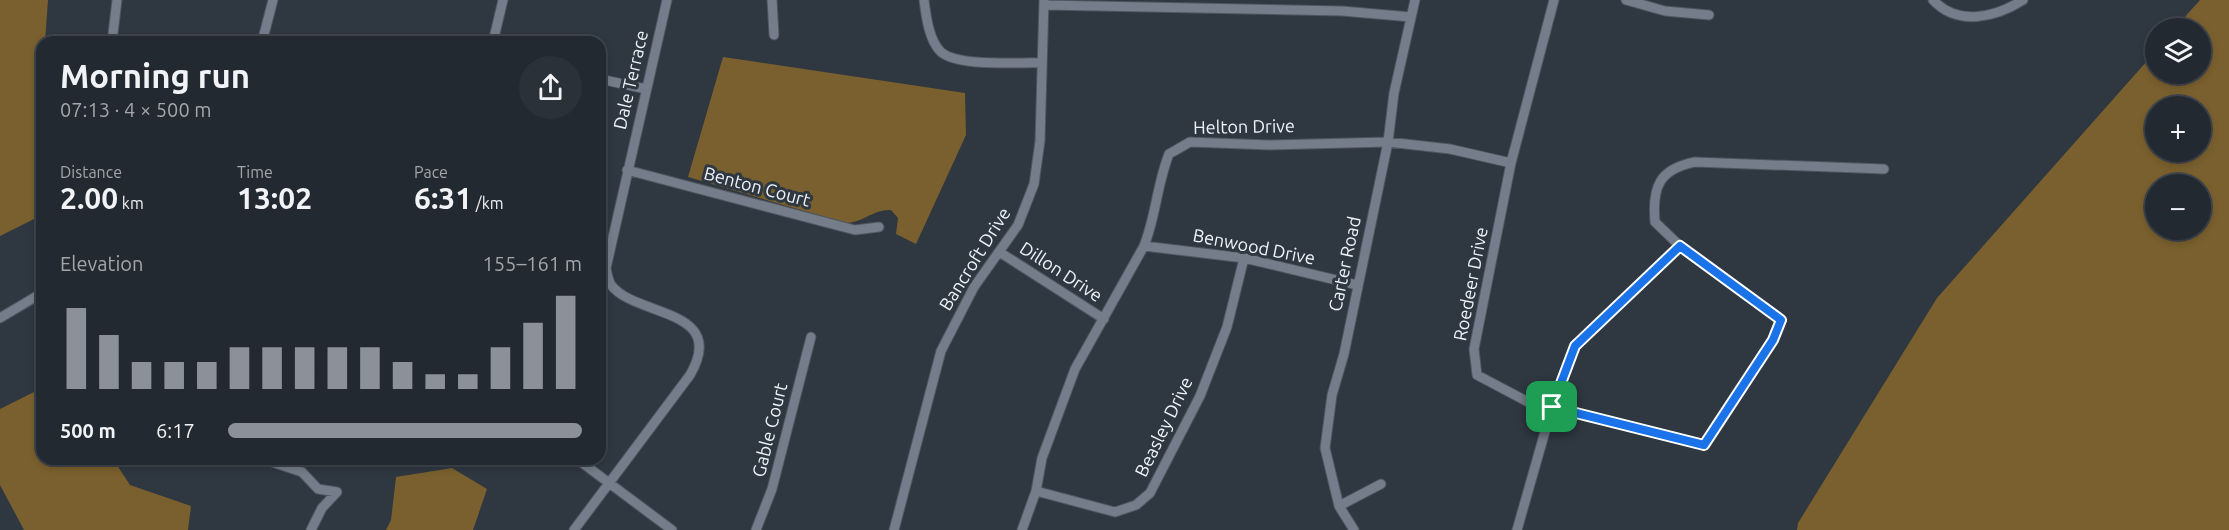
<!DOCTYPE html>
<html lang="en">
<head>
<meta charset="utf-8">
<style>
  :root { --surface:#232931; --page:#2b3139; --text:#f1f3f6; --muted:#a3a6ab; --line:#40454d; --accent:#8c9099 }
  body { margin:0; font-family:Ubuntu,sans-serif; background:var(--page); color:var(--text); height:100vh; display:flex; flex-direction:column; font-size:22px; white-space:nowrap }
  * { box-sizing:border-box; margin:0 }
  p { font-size:20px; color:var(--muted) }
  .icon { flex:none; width:33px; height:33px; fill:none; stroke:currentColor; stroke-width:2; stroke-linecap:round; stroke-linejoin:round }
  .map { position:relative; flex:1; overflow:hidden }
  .side { position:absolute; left:36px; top:36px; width:570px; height:429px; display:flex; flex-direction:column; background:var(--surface); border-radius:18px; box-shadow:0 3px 9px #0003,0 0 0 2px var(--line) }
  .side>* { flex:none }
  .tools { position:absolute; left:2145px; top:18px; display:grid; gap:12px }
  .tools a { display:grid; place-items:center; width:66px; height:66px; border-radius:50%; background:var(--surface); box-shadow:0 3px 9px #0003,0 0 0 2px var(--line); font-size:30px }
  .pin { position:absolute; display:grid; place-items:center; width:51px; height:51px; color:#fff; margin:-26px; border-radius:12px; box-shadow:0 3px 9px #0006 }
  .round { display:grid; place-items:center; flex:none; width:63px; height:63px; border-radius:32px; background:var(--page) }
  .overview { display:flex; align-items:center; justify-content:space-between; height:102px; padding:0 24px }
  h1 { font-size:33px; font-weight:700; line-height:45px }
  .metrics { display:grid; grid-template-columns:repeat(3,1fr); gap:9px; height:102px; padding:6px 24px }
  .metrics div { display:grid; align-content:center }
  .metrics b { font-size:30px; font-weight:700 }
  .metrics small { font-size:16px; font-weight:400 }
  .metrics p { font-size:16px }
  .chart { height:168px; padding:12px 24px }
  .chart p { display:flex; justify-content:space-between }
  .chart svg { width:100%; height:108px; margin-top:6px; stroke:var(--accent); stroke-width:6 }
  ul { padding:0 24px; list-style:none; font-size:20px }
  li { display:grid; grid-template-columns:96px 72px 1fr; align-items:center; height:45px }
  li i { height:15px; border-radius:8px; background:var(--accent) }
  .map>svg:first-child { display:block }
  .forest { fill:#7a602e; fill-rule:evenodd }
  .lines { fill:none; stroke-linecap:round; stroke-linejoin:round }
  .minor-casing { stroke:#4f555f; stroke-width:11 }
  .minor { stroke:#747d89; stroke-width:9 }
  .route-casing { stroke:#fff; stroke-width:12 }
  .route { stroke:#1a73e8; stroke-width:8 }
  .labels { text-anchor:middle; stroke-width:6; stroke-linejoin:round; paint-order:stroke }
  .street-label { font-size:18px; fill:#eef3fa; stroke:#2f3741 }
</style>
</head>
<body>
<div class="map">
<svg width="2229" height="530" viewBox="0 0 2229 530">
  <rect width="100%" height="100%" fill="#2f3741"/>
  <path class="forest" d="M 0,0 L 48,0 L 45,42 L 42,42 L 42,215 L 0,236 Z
    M 2200,0 L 2229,0 L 2229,530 L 1797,530 L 1798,523 L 1937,298 L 2155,52 L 2156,74 L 2200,74 L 2200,28 L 2175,28 ZM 2200,106 L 2200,152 L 2156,152 L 2156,106 ZM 2156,184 L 2200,184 L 2200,230 L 2156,230 Z
    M 723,57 L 965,93 L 966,135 L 916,244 L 896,234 L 898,218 L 891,210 C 873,209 863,223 845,223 L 688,177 Z
    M 42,388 L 42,459 L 113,459 L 130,485 L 191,506 L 188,530 L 24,530 L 0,485 L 0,409 Z
    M 452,468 L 487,489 L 473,530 L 386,530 L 391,520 L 396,477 Z"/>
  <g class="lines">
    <g class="minor-casing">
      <path id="minor" d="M 772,0 L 774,35
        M 924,0 C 926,16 929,41 941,52 C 958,67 1019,62 1042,63
        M 1554,0 L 1511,163 L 1474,349 L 1477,375 L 1528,402 L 1705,445 L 1773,340 L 1781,320 L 1680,246 L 1655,222 C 1652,187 1659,169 1695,162 L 1884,169
        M 1626,0 L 1665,11 L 1709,15
        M 1933,0 C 1958,27 1996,17 2023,0
        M 1044,5 L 1342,11 L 1411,17
        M 112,42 L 117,0
        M 262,42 L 273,0
        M 493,42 L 503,0
        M 600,79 L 646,89
        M 627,170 L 855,230 L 879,227
        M 1144,246 L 1244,258 L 1357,285
        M 1001,253 L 1104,319
        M 0,318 L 42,293
        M 263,459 L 302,472 L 318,489 L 337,492 L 322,508 L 311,530
        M 577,459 L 672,530
        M 1036,491 L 1115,512 L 1136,505 L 1150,493 L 1200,396 L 1227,327 L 1244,258
        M 1339,506 L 1381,484
        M 574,530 L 690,375 C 729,308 635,317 611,285 C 608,280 607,273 606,268 L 667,0
        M 756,530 L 772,489 L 811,337
        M 894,530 L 941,351 L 974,287 L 1018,225 L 1034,184 L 1040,141 L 1044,0
        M 1022,530 L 1036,491 L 1042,458 L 1075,369 L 1144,246 C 1156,216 1157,184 1169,154 L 1190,142 L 1269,145 L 1388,142 L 1450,149 L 1511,163
        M 1354,530 L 1339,506 L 1325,448 L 1332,395 L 1344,354 L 1388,142 L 1394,93 L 1415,0
        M 1517,530 L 1552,407 L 1575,346 L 1680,246"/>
    </g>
    <use href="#minor" class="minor"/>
  </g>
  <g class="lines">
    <g class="route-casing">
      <path id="route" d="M 1680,246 L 1781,320 L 1773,340 L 1704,445 L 1552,407 L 1575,346 Z"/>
    </g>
    <use href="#route" class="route"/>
  </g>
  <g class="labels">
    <g class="street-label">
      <text transform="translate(631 80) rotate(-77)" y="6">Dale Terrace</text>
      <text transform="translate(1244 127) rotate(-1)" y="6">Helton Drive</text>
      <text transform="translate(757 187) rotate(15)" y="6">Benton Court</text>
      <text transform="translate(1254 247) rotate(11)" y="6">Benwood Drive</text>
      <text transform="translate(975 259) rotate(-58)" y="6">Bancroft Drive</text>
      <text transform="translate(1345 264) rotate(-78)" y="6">Carter Road</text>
      <text transform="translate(1061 272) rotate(33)" y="6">Dillon Drive</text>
      <text transform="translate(1471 284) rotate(-79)" y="6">Roedeer Drive</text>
      <text transform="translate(1164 427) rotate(-64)" y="6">Beasley Drive</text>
      <text transform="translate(770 430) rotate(-76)" y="6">Gable Court</text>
    </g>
  </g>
</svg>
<div class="tools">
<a><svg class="icon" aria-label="layers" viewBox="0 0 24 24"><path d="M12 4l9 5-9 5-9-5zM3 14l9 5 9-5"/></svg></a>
<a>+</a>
<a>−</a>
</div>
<div class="pin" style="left:1552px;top:407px;background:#1e9e55"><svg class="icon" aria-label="arrive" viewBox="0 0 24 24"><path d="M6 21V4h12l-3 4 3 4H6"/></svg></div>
<section class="side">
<div class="overview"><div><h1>Morning run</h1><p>07:13 · 4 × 500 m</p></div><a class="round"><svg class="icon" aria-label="share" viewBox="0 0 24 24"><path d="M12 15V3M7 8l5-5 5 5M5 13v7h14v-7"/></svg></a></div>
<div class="metrics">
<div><p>Distance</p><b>2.00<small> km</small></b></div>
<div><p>Time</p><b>13:02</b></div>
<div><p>Pace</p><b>6:31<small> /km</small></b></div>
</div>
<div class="chart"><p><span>Elevation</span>155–161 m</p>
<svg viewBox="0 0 160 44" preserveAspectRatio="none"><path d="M5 44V11M15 44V22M25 44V33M35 44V33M45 44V33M55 44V27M65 44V27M75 44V27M85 44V27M95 44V27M105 44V33M115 44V38M125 44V38M135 44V27M145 44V17M155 44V6"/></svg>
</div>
<ul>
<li><b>500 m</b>6:17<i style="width:100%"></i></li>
</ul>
</section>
</div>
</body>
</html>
